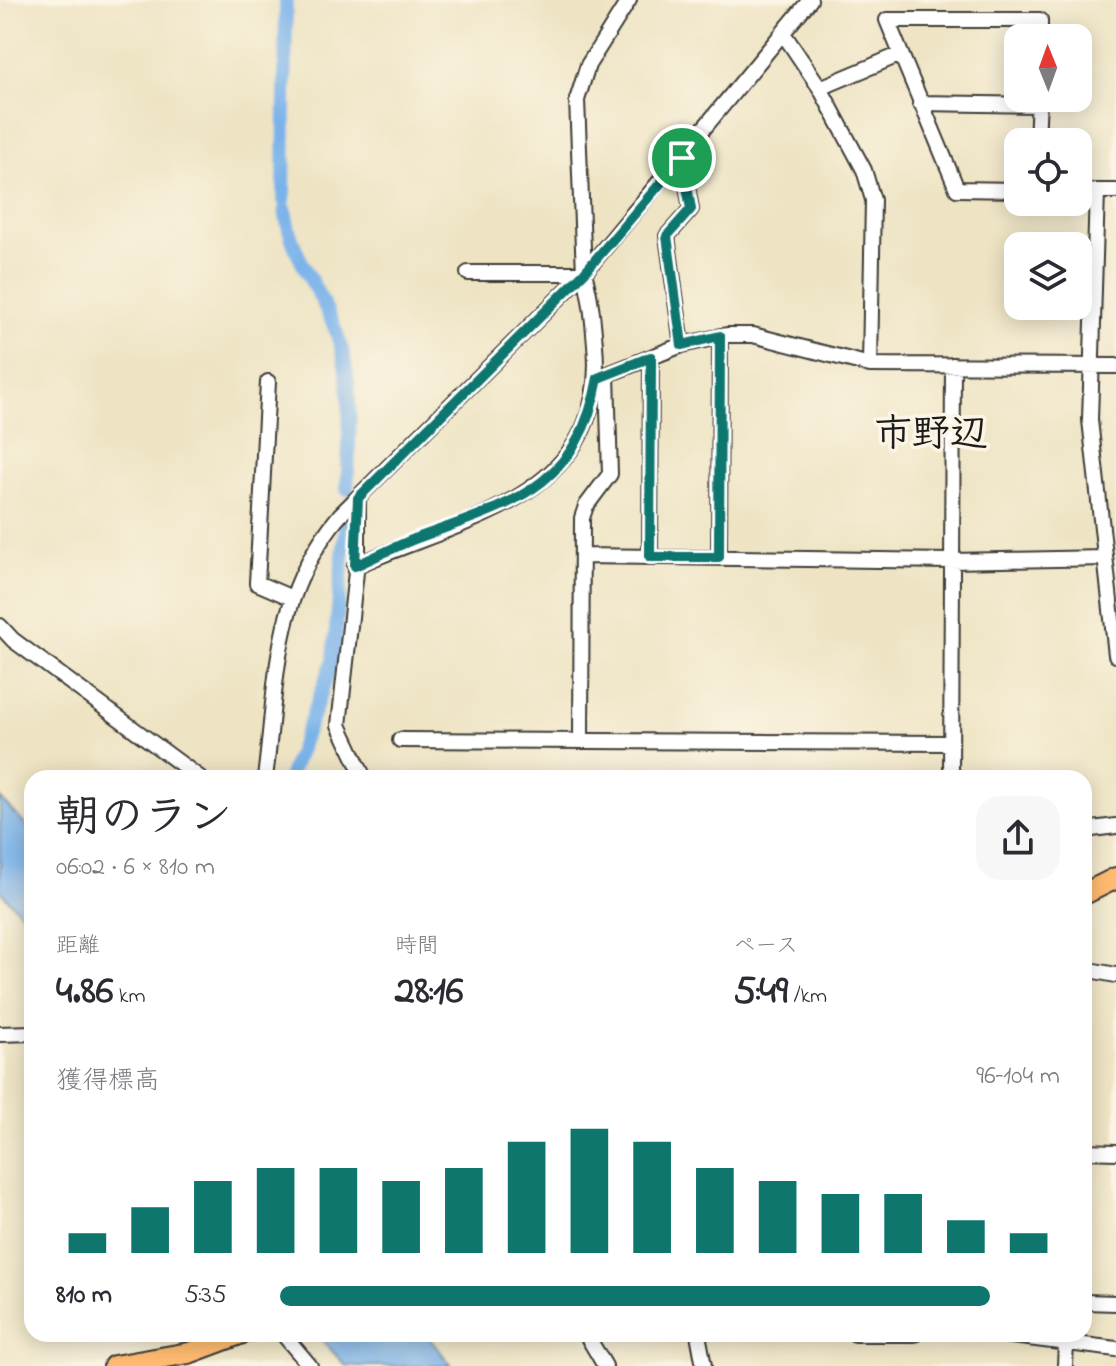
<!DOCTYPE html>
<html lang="ja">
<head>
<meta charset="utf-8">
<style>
  :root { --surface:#fff; --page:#f7f7f7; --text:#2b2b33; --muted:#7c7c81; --accent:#0f766e }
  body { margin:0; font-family:"Indie Flower","Klee One",sans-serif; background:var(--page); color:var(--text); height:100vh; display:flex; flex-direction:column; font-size:30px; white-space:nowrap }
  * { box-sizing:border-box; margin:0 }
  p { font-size:26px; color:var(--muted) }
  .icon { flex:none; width:44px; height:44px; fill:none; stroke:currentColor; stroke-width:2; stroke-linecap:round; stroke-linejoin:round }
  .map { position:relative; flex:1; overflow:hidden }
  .panel { position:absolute; left:24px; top:770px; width:1068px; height:572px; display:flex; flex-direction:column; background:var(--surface); border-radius:24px; box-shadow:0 4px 20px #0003 }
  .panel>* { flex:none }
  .needle { width:52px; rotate:359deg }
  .buttons { position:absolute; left:1004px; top:24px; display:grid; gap:16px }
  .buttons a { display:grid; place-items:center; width:88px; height:88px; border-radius:16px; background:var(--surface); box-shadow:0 4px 20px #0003; font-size:40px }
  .pin { position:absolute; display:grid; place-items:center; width:68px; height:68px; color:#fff; margin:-34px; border:4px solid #fff; border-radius:50%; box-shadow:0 2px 8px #0007 }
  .round { display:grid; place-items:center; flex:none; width:84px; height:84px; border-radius:24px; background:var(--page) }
  .summary { display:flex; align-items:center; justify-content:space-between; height:136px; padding:0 32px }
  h1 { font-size:44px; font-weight:700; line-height:60px }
  .figures { display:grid; grid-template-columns:repeat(3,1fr); gap:12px; height:136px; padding:8px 32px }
  .figures div { display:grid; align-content:center }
  .figures b { font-size:40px; font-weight:700 }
  .figures small { font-size:22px; font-weight:400 }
  .figures p { font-size:22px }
  .chart { height:224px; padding:16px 32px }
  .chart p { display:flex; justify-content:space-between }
  .chart svg { width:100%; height:144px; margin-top:8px; stroke:var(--accent); stroke-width:6 }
  ul { padding:0 32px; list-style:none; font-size:26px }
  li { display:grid; grid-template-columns:128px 96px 1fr; align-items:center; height:60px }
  li i { height:20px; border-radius:10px; background:var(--accent) }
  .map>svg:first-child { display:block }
  .water { fill:#7ab3ea; stroke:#4b6883; stroke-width:2 }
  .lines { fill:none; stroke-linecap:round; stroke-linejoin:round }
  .canal { stroke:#7ab3ea; stroke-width:14 }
  .minor-casing { stroke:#3c3a35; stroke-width:18 }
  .primary-casing { stroke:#3c3a35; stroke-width:24 }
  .minor { stroke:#fff; stroke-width:14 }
  .primary { stroke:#ffbb71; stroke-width:20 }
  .route-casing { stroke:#fff; stroke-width:16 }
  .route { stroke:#0f766e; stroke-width:10 }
  .labels { text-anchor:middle; stroke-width:7; stroke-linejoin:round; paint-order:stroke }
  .quarter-label { font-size:38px; font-weight:bold; fill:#1c1c1c; stroke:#fcf5e5 }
</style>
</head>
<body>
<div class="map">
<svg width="1116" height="1366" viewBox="0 0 1116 1366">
  <rect width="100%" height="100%" fill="#fcf5e5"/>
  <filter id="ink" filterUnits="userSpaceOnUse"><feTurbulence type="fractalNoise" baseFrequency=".0125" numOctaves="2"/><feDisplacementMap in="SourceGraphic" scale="16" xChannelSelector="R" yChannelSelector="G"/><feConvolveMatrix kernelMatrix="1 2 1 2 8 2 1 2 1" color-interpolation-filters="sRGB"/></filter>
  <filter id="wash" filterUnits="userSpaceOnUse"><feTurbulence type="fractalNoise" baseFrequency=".006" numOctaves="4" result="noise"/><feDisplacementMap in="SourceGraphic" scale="32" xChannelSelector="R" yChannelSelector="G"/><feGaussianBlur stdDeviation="1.8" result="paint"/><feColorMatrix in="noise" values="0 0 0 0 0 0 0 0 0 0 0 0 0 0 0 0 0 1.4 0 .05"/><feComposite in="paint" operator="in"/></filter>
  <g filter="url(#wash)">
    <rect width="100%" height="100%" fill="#eee4c4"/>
    <path class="water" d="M 0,798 L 32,832 L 32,932 L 22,914 L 0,891 Z
      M 316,1334 L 426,1334 L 452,1366 L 346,1366 Z"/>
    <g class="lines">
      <path class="canal" d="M 284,200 L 286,0
        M 285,209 C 291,258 321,290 337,334 C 355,384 349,437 347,489
        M 289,778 L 333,661 L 346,525"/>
    </g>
  </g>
  <g filter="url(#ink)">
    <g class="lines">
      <g class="minor-casing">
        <path id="minor" d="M 783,33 L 820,88 L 864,170 L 873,200 L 870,365
          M 901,54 L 887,20 L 1040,20 L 1040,38
          M 820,88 L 901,54 L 957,189 L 1018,190
          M 920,103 L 1039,105
          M 1037,142 L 1039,98
          M 682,158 L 691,209 L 667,236 L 682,345
          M 1078,191 L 1116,191
          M 1097,191 L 1090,420 L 1116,655
          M 468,273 L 584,273
          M 598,378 L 682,345 L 727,335 L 753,335 L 870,365 L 1116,366
          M 268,382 L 257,583 L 292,598
          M 358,498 L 358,554 L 339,725 L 364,778
          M 582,556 L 951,561 L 1105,558
          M 650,557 L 651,357
          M 719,557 L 720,336
          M 355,566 C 464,518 609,498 595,345 C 593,320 591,297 584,273 L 577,100 L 588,65 L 629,0
          M 0,626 L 13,640 L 200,778
          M 400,740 L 949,743
          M 581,740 L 582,518 L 586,506 L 610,474 L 607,375
          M 265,778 C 278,679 272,596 340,515 L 584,273 L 810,0
          M 951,778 L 953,365
          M 1084,830 L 1116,826
          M 1084,969 L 1116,975
          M 0,1034 L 32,1033
          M 1084,1151 L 1116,1152
          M 1084,1302 L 1116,1303
          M 283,1334 L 310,1366
          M 586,1334 L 605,1366
          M 698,1334 L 704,1366
          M 855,1334 L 915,1334
          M 996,1334 L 1116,1349
          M 1065,1366 L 1066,1343"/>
      </g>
      <g class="primary-casing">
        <path id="primary" d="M 1084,894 L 1116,878
          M 114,1366 L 189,1353 L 240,1334"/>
      </g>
      <use href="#minor" class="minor"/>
      <use href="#primary" class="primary"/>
    </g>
  </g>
  <g class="lines" filter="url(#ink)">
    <g class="route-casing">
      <path id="route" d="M 682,158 L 691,209 L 667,236 L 682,345 L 720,336 L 719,557 L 650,557 L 651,357 L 598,378 C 578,489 510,504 417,538 C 396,546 376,557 355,566 L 358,498 L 584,273 Z"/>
    </g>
    <use href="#route" class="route"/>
  </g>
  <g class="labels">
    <g class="quarter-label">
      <text x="931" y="445">市野辺</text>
    </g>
  </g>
</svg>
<div class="buttons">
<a><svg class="needle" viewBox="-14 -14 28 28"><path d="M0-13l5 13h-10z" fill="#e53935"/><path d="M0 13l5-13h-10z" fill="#7c7c81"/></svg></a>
<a><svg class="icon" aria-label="locate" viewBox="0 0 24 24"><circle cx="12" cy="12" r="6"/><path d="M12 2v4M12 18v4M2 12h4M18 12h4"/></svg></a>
<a><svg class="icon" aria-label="layers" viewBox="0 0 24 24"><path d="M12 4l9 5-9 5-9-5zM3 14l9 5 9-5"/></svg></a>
</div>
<div class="pin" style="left:682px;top:158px;background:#1e9e55"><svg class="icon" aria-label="arrive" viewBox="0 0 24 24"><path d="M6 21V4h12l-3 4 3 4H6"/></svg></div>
<section class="panel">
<div class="summary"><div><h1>朝のラン</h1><p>06:02 · 6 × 810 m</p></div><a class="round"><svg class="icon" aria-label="share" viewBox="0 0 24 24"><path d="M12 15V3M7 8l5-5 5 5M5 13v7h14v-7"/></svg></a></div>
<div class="figures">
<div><p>距離</p><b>4.86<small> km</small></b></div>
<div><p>時間</p><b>28:16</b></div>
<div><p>ペース</p><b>5:49<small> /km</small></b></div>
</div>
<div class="chart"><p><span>獲得標高</span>96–104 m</p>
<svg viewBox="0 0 160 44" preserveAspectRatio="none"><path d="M5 44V38M15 44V30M25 44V22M35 44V18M45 44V18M55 44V22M65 44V18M75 44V10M85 44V6M95 44V10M105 44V18M115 44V22M125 44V26M135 44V26M145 44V34M155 44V38"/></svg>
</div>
<ul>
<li><b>810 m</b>5:35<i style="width:91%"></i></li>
</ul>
</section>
</div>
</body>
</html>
